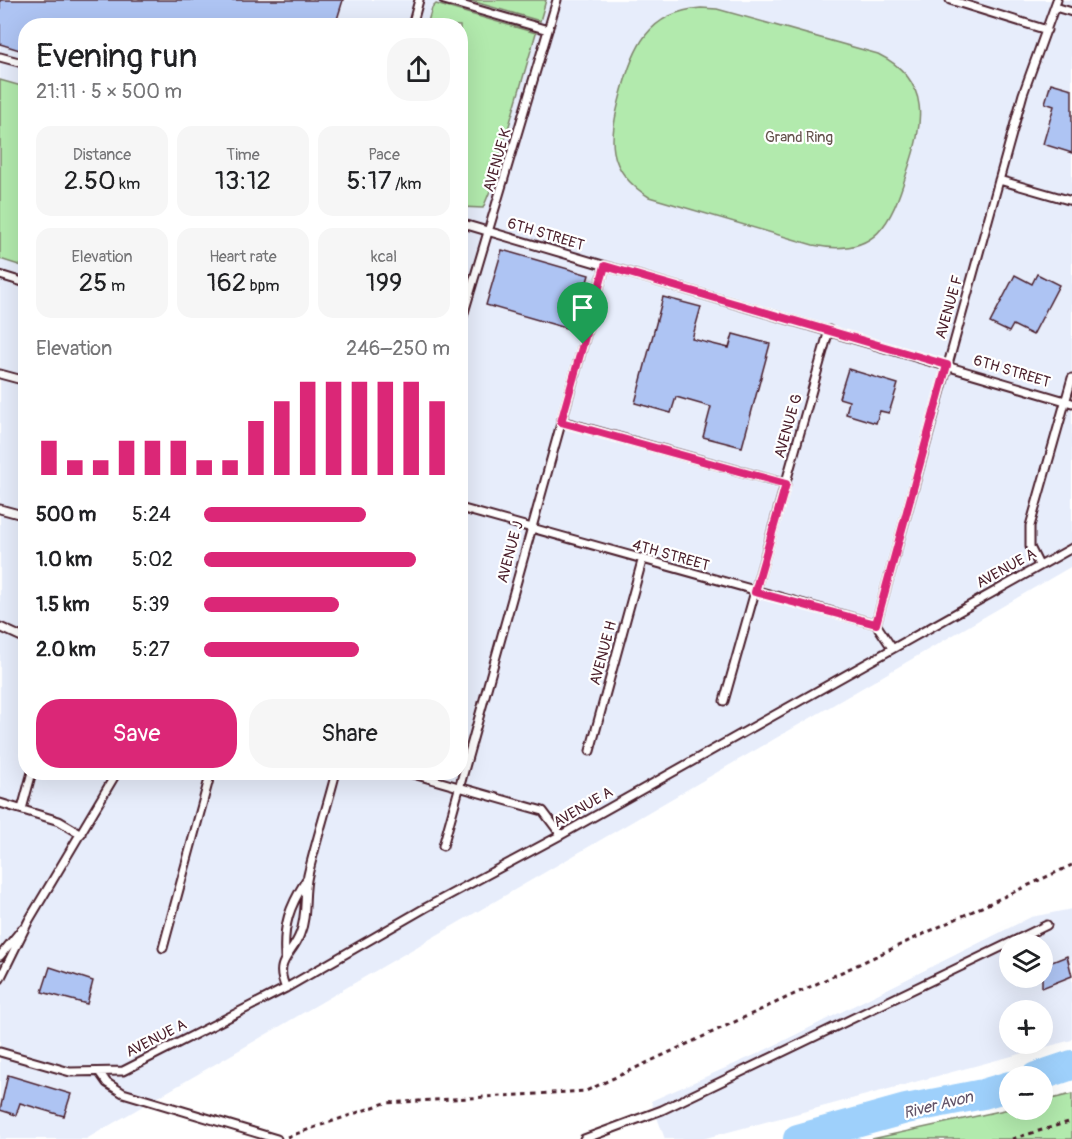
<!DOCTYPE html>
<html lang="en">
<head>
<meta charset="utf-8">
<style>
  :root { --surface:#fff; --page:#f6f6f6; --text:#202124; --muted:#757577; --accent:#db2777 }
  body { margin:0; font-family:Pangolin,sans-serif; background:var(--page); color:var(--text); height:100vh; display:flex; flex-direction:column; font-size:22px; white-space:nowrap }
  * { box-sizing:border-box; margin:0 }
  p { font-size:20px; color:var(--muted) }
  .icon { flex:none; width:33px; height:33px; fill:none; stroke:currentColor; stroke-width:2; stroke-linecap:round; stroke-linejoin:round }
  .map { position:relative; flex:1; overflow:hidden }
  .drawer { position:absolute; left:18px; top:18px; width:450px; height:762px; display:flex; flex-direction:column; background:var(--surface); border-radius:24px; box-shadow:0 6px 24px #0002 }
  .drawer>* { flex:none }
  .tools { position:absolute; left:999px; top:934px; display:grid; gap:12px }
  .tools a { display:grid; place-items:center; width:54px; height:54px; border-radius:50%; background:var(--surface); box-shadow:0 6px 24px #0002; font-size:30px }
  .pin { position:absolute; display:grid; place-items:center; width:51px; height:51px; color:#fff; margin:-62px -26px; border-radius:50% 50% 50% 0; rotate:-45deg; box-shadow:0 0 6px #0007 }
  .pin .icon { rotate:45deg }
  .round { display:grid; place-items:center; flex:none; width:63px; height:63px; border-radius:24px; background:var(--page) }
  .head { display:flex; align-items:center; justify-content:space-between; height:102px; padding:0 18px }
  h1 { font-size:33px; font-weight:600; line-height:45px }
  .stats { display:grid; grid-template-columns:repeat(3,1fr); gap:9px; height:102px; padding:6px 18px }
  .stats div { display:grid; align-content:center; border-radius:15px; background:var(--page); text-align:center }
  .stats b { font-size:26px; font-weight:600 }
  .stats small { font-size:16px; font-weight:400 }
  .stats p { font-size:16px }
  .chart { height:168px; padding:12px 18px }
  .chart p { display:flex; justify-content:space-between }
  .chart svg { width:100%; height:108px; margin-top:6px; stroke:var(--accent); stroke-width:6 }
  .action { display:flex; gap:12px; margin-top:auto; padding:12px 18px }
  .action a { flex:1; height:69px; border-radius:24px; background:var(--accent); color:#fff; font-size:24px; font-weight:600; line-height:69px; text-align:center }
  .action a+a { background:var(--page); color:var(--text) }
  ul { padding:0 18px; list-style:none; font-size:20px }
  li { display:grid; grid-template-columns:96px 72px 1fr; align-items:center; height:45px }
  li i { height:15px; border-radius:8px; background:var(--accent) }
  .map>svg:first-child { display:block }
  .built { fill:#e7edfb; fill-rule:evenodd }
  .green { fill:#b2eaad; stroke:#7e846c; stroke-width:1.5 }
  .lines { fill:none; stroke-linecap:round; stroke-linejoin:round }
  .river { stroke:#9ed0fb; stroke-width:30 }
  .building { fill:#aec4f3; stroke:#4a1f2b; stroke-width:1.5 }
  .lane-casing { stroke:#4a1f2b; stroke-width:11 }
  .path { stroke:#4a1f2b; stroke-width:3; stroke-dasharray:4.5 4.5; stroke-linecap:butt }
  .lane { stroke:#fff; stroke-width:7 }
  .route-casing { stroke:#fff; stroke-width:12 }
  .route { stroke:#db2777; stroke-width:8 }
  .labels { text-anchor:middle; stroke-width:4.5; stroke-linejoin:round; paint-order:stroke }
  .park-label { font-size:15px; fill:#64524c; stroke:#fff }
  .street-label { font-size:15px; fill:#4a1f2b; stroke:#fff }
  .water-label { font-size:16px; font-style:italic; fill:#635469; stroke:#fff }
</style>
</head>
<body>
<div class="map">
<svg width="1072" height="1139" viewBox="0 0 1072 1139">
  <rect width="100%" height="100%" fill="#fff"/>
  <filter id="ink" filterUnits="userSpaceOnUse"><feTurbulence type="fractalNoise" baseFrequency=".0167" numOctaves="2"/><feDisplacementMap in="SourceGraphic" scale="12" xChannelSelector="R" yChannelSelector="G"/><feConvolveMatrix kernelMatrix="1 2 1 2 8 2 1 2 1" color-interpolation-filters="sRGB"/></filter>
  <g filter="url(#ink)">
    <path class="built" d="M 0,0 L 1072,0 L 1072,566 L 86,1139 L 0,1139 ZM 26,26 L 460,26 L 460,772 L 26,772 Z
      M 1072,909 L 1072,1040 L 702,1139 L 665,1139 L 651,1101 L 757,1054 L 1031,917 ZM 1010,945 L 1042,945 L 1042,978 L 1010,978 ZM 1010,1011 L 1042,1011 L 1042,1044 L 1010,1044 Z"/>
    <path class="green" d="M 468,0 L 546,0 L 540,21 Z
      M 436,4 L 536,33 L 490,191 L 483,208 L 461,207 L 464,195 L 460,194 L 460,26 L 427,25 L 432,8 Z
      M 701,8 L 717,9 L 878,54 C 933,81 923,125 907,172 C 891,224 876,258 813,245 L 649,197 C 605,170 609,138 621,94 C 633,48 648,12 701,8 Z
      M 0,80 L 25,87 L 25,267 L 0,259 Z
      M 1072,1094 L 1072,1139 L 872,1139 L 1009,1109 L 1042,1110 L 1043,1101 Z"/>
    <g class="lines">
      <path class="river" d="M 1036,1077 L 1072,1065
        M 798,1139 L 906,1109 L 983,1094 L 1010,1086"/>
    </g>
    <path class="building" d="M 0,0 L 343,0 L 335,26 L 26,26 L 26,52 L 0,44 Z
      M 1051,83 L 1072,89 L 1072,153 L 1043,144 L 1054,106 L 1045,103 Z
      M 502,250 L 589,275 L 573,330 L 486,305 Z
      M 1037,274 L 1059,285 L 1033,335 L 1013,325 L 1009,332 L 990,323 L 1015,275 L 1032,284 Z
      M 663,297 L 701,307 L 692,339 L 729,348 L 733,334 L 770,344 L 742,447 L 703,437 L 711,407 L 676,397 L 671,413 L 635,403 Z
      M 848,369 L 898,384 L 889,413 L 880,411 L 876,423 L 846,414 L 849,401 L 839,398 Z
      M 1067,956 L 1072,976 L 1042,988 L 1042,966 Z
      M 50,967 L 93,981 L 87,1004 L 42,992 Z
      M 8,1075 L 71,1094 L 64,1116 L 20,1103 L 16,1115 L 0,1110 Z"/>
    <g class="lines">
      <g class="lane-casing">
        <path id="lane" d="M 444,0 L 548,30
          M 950,0 L 1047,30
          M 1055,7 L 1072,12
          M 412,26 L 419,0
          M 0,57 L 26,64
          M 999,180 L 1072,201
          M 460,223 L 1072,403
          M 0,275 L 26,283
          M 460,326 L 557,0
          M 0,374 L 26,381
          M 561,421 L 786,484
          M 460,508 L 876,624
          M 0,509 L 26,516
          M 1039,565 L 1030,547 L 1030,526 L 1072,378
          M 876,624 L 1023,94 L 1057,0
          M 876,624 L 892,648
          M 0,627 L 26,639
          M 724,701 L 829,330
          M 590,751 L 642,561
          M 406,772 L 543,811 L 561,835
          M 0,803 L 59,821 L 81,834
          M 22,809 L 32,772
          M 443,846 L 605,266
          M 163,948 L 211,772
          M 0,956 L 22,929
          M 285,957 C 283,924 289,908 306,880
          M 0,979 L 29,920 L 117,772
          M 286,988 C 273,961 292,956 300,934 C 308,914 303,895 308,875 C 316,841 327,807 336,772
          M 0,1052 L 70,1072 L 123,1071 L 286,988 L 425,908 L 561,835 L 1072,548
          M 100,1073 L 107,1083 L 123,1093 L 277,1139
          M 584,1139 L 662,1110 L 1047,925"/>
      </g>
      <path class="path" d="M 287,1137 L 385,1103 L 586,1091 L 1072,865
        M 1012,1139 L 1072,1121"/>
      <use href="#lane" class="lane"/>
    </g>
  </g>
  <g class="lines" filter="url(#ink)">
    <g class="route-casing">
      <path id="route" d="M 605,266 L 947,365 L 876,624 L 755,592 L 786,484 L 561,422 Z"/>
    </g>
    <use href="#route" class="route"/>
  </g>
  <g class="labels">
    <g class="park-label">
      <text x="799" y="142">Grand Ring</text>
    </g>
    <g class="street-label">
      <text transform="translate(497 160) rotate(-74)" y="5">AVENUE K</text>
      <text transform="translate(546 234) rotate(17)" y="5">6TH STREET</text>
      <text transform="translate(949 307) rotate(-74)" y="5">AVENUE F</text>
      <text transform="translate(1012 371) rotate(17)" y="5">6TH STREET</text>
      <text transform="translate(788 426) rotate(-74)" y="5">AVENUE G</text>
      <text transform="translate(510 552) rotate(-75)" y="5">AVENUE J</text>
      <text transform="translate(671 555) rotate(16)" y="5">4TH STREET</text>
      <text transform="translate(1006 568) rotate(-29)" y="5">AVENUE A</text>
      <text transform="translate(603 653) rotate(-75)" y="5">AVENUE H</text>
      <text transform="translate(583 807) rotate(-30)" y="5">AVENUE A</text>
      <text transform="translate(156 1038) rotate(-27)" y="5">AVENUE A</text>
    </g>
    <g class="water-label">
      <text transform="translate(938 1104) rotate(-14)" y="6">River Avon</text>
    </g>
  </g>
</svg>
<div class="tools">
<a><svg class="icon" aria-label="layers" viewBox="0 0 24 24"><path d="M12 4l9 5-9 5-9-5zM3 14l9 5 9-5"/></svg></a>
<a>+</a>
<a>−</a>
</div>
<div class="pin" style="left:583px;top:344px;background:#1e9e55"><svg class="icon" aria-label="arrive" viewBox="0 0 24 24"><path d="M6 21V4h12l-3 4 3 4H6"/></svg></div>
<section class="drawer">
<div class="head"><div><h1>Evening run</h1><p>21:11 · 5 × 500 m</p></div><a class="round"><svg class="icon" aria-label="share" viewBox="0 0 24 24"><path d="M12 15V3M7 8l5-5 5 5M5 13v7h14v-7"/></svg></a></div>
<div class="stats">
<div><p>Distance</p><b>2.50<small> km</small></b></div>
<div><p>Time</p><b>13:12</b></div>
<div><p>Pace</p><b>5:17<small> /km</small></b></div>
</div>
<div class="stats">
<div><p>Elevation</p><b>25<small> m</small></b></div>
<div><p>Heart rate</p><b>162<small> bpm</small></b></div>
<div><p>kcal</p><b>199</b></div>
</div>
<div class="chart"><p><span>Elevation</span>246–250 m</p>
<svg viewBox="0 0 160 44" preserveAspectRatio="none"><path d="M5 44V30M15 44V38M25 44V38M35 44V30M45 44V30M55 44V30M65 44V38M75 44V38M85 44V22M95 44V14M105 44V6M115 44V6M125 44V6M135 44V6M145 44V6M155 44V14"/></svg>
</div>
<ul>
<li><b>500 m</b>5:24<i style="width:66%"></i></li>
<li><b>1.0 km</b>5:02<i style="width:86%"></i></li>
<li><b>1.5 km</b>5:39<i style="width:55%"></i></li>
<li><b>2.0 km</b>5:27<i style="width:63%"></i></li>
</ul>
<div class="action"><a>Save</a><a>Share</a></div>
</section>
</div>
</body>
</html>
